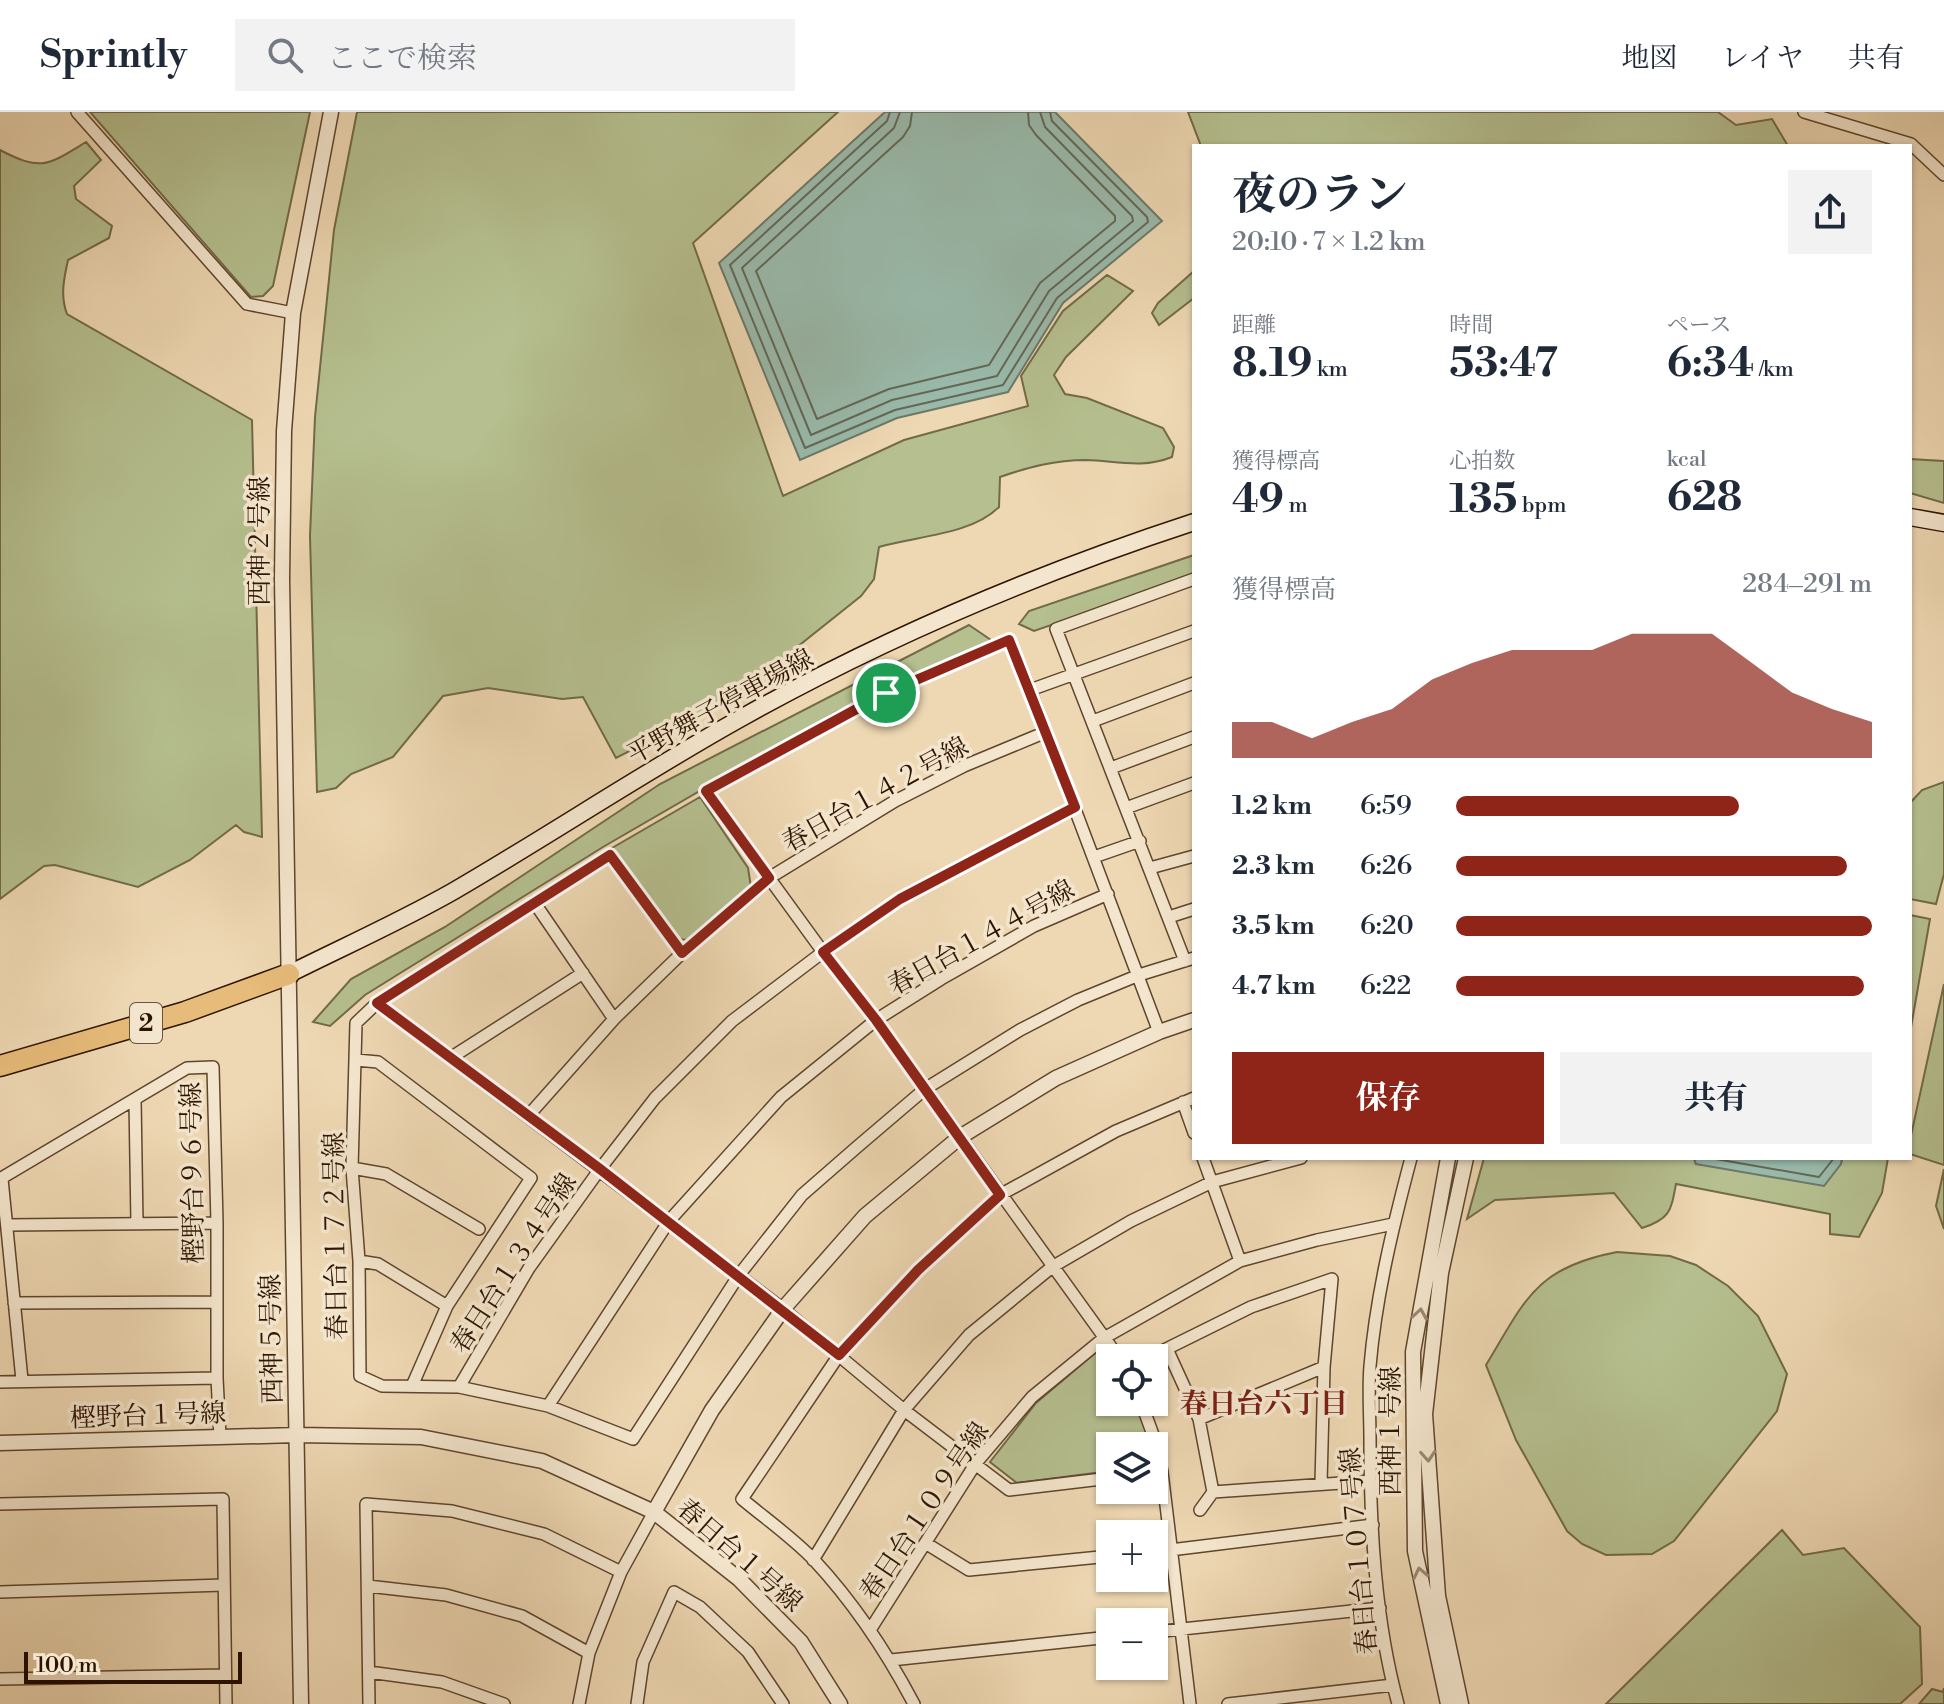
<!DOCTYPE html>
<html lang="ja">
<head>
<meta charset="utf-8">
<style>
  :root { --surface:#fff; --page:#f2f2f3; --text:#1f2937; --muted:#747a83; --line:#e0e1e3; --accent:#8f2418 }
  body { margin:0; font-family:"Libre Bodoni","Noto Serif JP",serif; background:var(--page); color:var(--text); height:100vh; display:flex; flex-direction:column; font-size:30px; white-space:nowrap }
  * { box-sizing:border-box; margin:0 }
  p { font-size:26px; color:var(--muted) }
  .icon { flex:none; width:44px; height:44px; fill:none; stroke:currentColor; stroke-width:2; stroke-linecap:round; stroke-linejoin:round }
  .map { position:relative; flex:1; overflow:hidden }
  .details { position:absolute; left:1192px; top:32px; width:720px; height:1016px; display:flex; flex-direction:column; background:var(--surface); border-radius:0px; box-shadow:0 2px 6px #0004 }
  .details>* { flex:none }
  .buttons { position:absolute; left:1096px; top:1232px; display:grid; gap:16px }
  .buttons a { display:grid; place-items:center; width:72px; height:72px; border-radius:0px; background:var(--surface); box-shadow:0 2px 6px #0004; font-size:40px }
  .scale { position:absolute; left:24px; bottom:20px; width:218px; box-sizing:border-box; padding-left:8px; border:4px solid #2e1400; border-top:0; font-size:22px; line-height:28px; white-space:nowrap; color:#2e1400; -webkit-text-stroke:6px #f4e6ce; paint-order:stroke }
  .pin { position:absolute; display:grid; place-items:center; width:68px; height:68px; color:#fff; margin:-34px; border:4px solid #fff; border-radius:50%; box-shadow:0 2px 8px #0007 }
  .round { display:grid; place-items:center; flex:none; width:84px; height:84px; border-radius:0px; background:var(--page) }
  .head { display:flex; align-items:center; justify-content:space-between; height:136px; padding:0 40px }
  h1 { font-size:44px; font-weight:700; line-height:60px }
  .stats { display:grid; grid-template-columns:repeat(3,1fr); gap:12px; height:136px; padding:8px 40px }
  .stats div { display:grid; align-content:center }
  .stats b { font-size:40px; font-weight:700 }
  .stats small { font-size:22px; font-weight:400 }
  .stats p { font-size:22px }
  .chart { height:224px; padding:16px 40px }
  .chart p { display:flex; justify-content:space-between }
  .chart svg { width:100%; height:144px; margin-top:8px; fill:var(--accent); opacity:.7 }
  .cta { display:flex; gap:16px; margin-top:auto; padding:16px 40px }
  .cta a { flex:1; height:92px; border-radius:0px; background:var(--accent); color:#fff; font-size:32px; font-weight:700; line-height:92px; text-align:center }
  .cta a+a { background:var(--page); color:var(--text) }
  ul { padding:0 40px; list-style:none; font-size:26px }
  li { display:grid; grid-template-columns:128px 96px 1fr; align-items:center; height:60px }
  li i { height:20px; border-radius:10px; background:var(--accent) }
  header { display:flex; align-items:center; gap:48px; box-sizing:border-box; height:112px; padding:0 40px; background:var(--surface); border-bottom:2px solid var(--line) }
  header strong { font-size:38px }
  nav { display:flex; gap:44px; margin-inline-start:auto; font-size:28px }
  .search { width:560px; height:72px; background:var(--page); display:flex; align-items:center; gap:20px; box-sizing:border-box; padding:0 28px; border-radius:0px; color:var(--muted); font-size:30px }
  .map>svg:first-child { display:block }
  .green { fill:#b5bf8f; stroke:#726a48; stroke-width:2 }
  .water { fill:#99baab; stroke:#6e7867; stroke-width:2 }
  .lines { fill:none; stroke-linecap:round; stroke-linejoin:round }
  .shore { stroke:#646756; stroke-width:2 }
  .minor-casing { stroke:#5e452d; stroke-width:14 }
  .tertiary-casing { stroke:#5e452d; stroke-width:17 }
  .secondary-casing { stroke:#2e1400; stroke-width:19 }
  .trunk-casing { stroke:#2e1400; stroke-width:23 }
  .minor { stroke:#f4e6ce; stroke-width:11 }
  .tertiary { stroke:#f4e6ce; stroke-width:14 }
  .secondary { stroke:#f4e6ce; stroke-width:16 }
  .trunk { stroke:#e7bc7a; stroke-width:20 }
  .oneway { stroke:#9b8871 }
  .route-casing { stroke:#fff; stroke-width:16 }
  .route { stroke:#8f2418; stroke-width:10 }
  .labels { text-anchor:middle; stroke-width:7; stroke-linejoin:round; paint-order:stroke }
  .shield { fill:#f4e6ce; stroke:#69533e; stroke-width:2 }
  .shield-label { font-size:24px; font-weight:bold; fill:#2e1400 }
  .street-label { font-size:26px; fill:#2e1400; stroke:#f4e6ce }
  .neighbourhood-label { font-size:28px; font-weight:bold; fill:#7a1f14; stroke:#f4e6ce }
</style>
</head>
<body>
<header>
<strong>Sprintly</strong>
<div class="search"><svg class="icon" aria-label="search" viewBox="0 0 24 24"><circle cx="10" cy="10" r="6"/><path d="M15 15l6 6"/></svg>ここで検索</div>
<nav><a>地図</a><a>レイヤ</a><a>共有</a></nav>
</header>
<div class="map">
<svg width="1944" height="1592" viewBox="0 0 1944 1592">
  <rect width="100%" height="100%" fill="#eed8b3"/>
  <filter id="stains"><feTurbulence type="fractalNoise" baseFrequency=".0025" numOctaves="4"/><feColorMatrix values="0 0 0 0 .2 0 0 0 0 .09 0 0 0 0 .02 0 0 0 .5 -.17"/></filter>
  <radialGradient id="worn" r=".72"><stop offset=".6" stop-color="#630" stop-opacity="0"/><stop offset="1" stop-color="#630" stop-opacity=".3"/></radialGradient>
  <path class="green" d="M 90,0 L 310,0 L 273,174 L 263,184 L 251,185 Z
    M 357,0 L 838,0 L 693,131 L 783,384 L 904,328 L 1028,294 L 1021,264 L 1063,199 L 1107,163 L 1133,179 L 1066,245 L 1054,263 L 1065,282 L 1087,286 L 1163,316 L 1174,335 L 1172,345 C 1142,357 1117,349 1086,348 C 1055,348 1029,355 1000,365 L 999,395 C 971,423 916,424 879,435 L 874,467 L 861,484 L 732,587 L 616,646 L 583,585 L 562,587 L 488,576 L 443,584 L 393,645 L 351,662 L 336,676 L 317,680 L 310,424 L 315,305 L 334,118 Z
    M 1188,0 L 1718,0 L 1736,13 L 1772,7 L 1788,34 L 1201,34 Z
    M 86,30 L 101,48 L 74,74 L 76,87 L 112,114 L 109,126 L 68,148 C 64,166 60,184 67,202 L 252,308 L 262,725 L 244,720 L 236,713 L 190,748 L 138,775 L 55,753 L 44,754 L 0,787 L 0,38 C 42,60 48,53 86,30 Z
    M 1194,159 L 1194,186 L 1159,213 L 1152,201 L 1158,191 Z
    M 1910,347 L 1944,349 L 1944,391 L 1910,381 Z
    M 1194,443 L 1194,464 L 1034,519 L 1019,512 L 1029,499 Z
    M 969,513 L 994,530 L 836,600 L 603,735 L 365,883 L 330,914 L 313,910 L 351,867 L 445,815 L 660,672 Z
    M 1944,670 L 1944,762 L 1936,792 L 1910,787 L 1910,691 L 1922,678 Z
    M 700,685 L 748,756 L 751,775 L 687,828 L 679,827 L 612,736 Z
    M 1910,803 L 1930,807 L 1910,921 Z
    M 1944,872 L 1944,1053 L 1910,1042 L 1910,1028 Z
    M 1484,1046 L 1694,1046 L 1696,1052 L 1841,1052 L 1842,1046 L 1888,1046 L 1882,1081 L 1859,1125 L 1830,1122 L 1830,1102 L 1676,1072 C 1671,1099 1670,1107 1642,1116 L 1614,1081 L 1495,1088 L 1467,1107 Z
    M 1944,1057 L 1944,1117 L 1936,1094 Z
    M 1617,1140 L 1670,1144 L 1696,1153 L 1728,1174 L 1758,1204 L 1787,1262 L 1777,1299 L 1674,1429 L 1652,1442 L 1606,1443 L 1582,1432 L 1567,1419 L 1516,1328 L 1486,1253 C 1526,1187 1535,1156 1617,1140 Z
    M 1101,1236 L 1110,1240 L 1113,1246 L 1110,1246 L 1110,1290 L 1136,1290 L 1151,1334 L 1110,1334 L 1110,1359 L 1017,1371 L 990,1350 L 1036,1291 Z
    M 1782,1418 L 1803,1443 L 1844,1436 L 1920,1515 L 1922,1572 L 1900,1592 L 1606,1592 Z
    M 1944,1576 L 1944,1592 L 1919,1592 L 1932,1577 L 1943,1580 Z"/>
  <path class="water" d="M 885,0 L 1055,0 L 1162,109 L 1063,191 L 1008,280 L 897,306 L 800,348 L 719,151 Z
    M 1694,1046 L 1842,1046 L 1841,1052 L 1824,1074 L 1696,1052 Z"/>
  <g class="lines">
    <path class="shore" d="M 890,0 L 887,9 L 730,153 L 805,336 L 895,298 L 1003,273 L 1057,186 L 1148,110 L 1147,105 L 1052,9 L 1050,0
      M 900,0 L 894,16 L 742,156 L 811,323 L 892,288 L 997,264 L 1049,179 L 1133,109 L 1132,104 L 1045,15 L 1040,0
      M 912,0 L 910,14 L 903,25 L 756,159 L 817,307 L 889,277 L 989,253 L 1040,171 L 1115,109 L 1115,104 L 1036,23 L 1029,13 L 1028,0
      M 1710,1046 L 1819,1065 L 1834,1046"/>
    <g class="minor-casing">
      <path id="minor" d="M 77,0 L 247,192 L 293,201
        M 1804,0 L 1911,32 L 1944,63
        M 1030,578 L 1194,519
        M 1093,609 L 1194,571
        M 1111,656 L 1194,625
        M 1075,695 L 900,787 L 823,840 L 732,909 L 655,986 L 600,1057 L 529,1156 L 459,1275 L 548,1294 L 633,1327 L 739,1163 L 802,1083 L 857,1035 L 925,977 L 1020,918 L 1078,888 L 1139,863 L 1194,846
        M 1126,696 L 1194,671
        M 1094,745 L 1140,729
        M 1150,756 L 1194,744
        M 534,790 L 614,907
        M 1169,805 L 1194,797
        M 682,841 L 610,743 L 377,891 L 783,1197 L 904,1298 L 1009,1378 L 1110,1366
        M 1185,849 L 1056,517 L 1194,467
        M 377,891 L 356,911 L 352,1056 L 359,1149 L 360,1264 L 382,1274 L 459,1275
        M 452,945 L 583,861
        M 356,948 L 378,950 L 531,1066 L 447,1194 L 412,1274
        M 135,987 L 137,1112
        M 1183,990 L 1194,1021
        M 528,1004 L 614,907 L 682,841 L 769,766 L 895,689 L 964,654 L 1046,620
        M 1203,1046 L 1240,1149
        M 352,1056 L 386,1062 L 479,1117
        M 0,1067 L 187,956 L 213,955 L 217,1111 L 217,1266 L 220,1325
        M 2,1067 L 22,1268
        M 8,1113 L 217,1111
        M 359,1149 L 378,1152 L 447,1194
        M 14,1191 L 216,1190
        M 1167,1237 L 1199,1307 L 1213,1380
        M 1119,1246 L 876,908 L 823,840 L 706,679 L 886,581 L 1009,528 L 1030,578 L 1159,920
        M 1148,1246 L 1251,1195 L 1332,1167 L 1324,1255 L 1321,1371
        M 0,1270 L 217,1266
        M 1141,1290 L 1156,1331 L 1162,1360 L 1190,1592
        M 548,1294 L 669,1109 L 781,985 L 876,908 L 941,867 L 1034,814 L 1108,782
        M 1199,1307 L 1324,1255
        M 0,1392 L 223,1387 L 226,1592
        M 1200,1398 L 1213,1380 L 1370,1369
        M 927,1432 L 969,1458 L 1110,1444
        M 1154,1440 L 1373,1413
        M 813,1448 L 904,1298 L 969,1223 L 1052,1155 L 1131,1109 L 1212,1070 L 1301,1046
        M 368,1474 L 446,1483 L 522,1504 L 589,1541
        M 0,1480 L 224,1473
        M 870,1518 L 976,1351 L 1032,1285 L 1104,1226 L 1240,1149 L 1317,1128 L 1393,1112
        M 1154,1520 L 1380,1496
        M 891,1548 L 1110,1525
        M 369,1560 L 442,1570 L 504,1592
        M 0,1567 L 225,1563
        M 369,1592 L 366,1392 L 452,1399 L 544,1422 L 621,1460
        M 579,1592 L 589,1541 L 621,1460 L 654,1400
        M 637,1592 L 643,1550 L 674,1480 L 700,1495 L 748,1540 L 783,1592
        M 914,1592 C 887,1541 854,1491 814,1448 C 793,1426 766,1407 742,1387 L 839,1243 L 918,1158 L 1000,1083 L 1116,1019 L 1194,986
        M 1228,1592 L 1393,1573
        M 1398,1592 C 1375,1508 1370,1414 1370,1327 C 1370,1303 1368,1278 1370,1254 C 1376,1184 1393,1114 1411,1046"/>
    </g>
    <g class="tertiary-casing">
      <path id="tertiary" d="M 1448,1046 L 1413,1240 L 1415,1439 L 1448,1592
        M 0,1331 L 297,1323 L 421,1325 L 542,1349 L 654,1400 L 739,1467 L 801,1530 L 840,1592
        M 654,1400 L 712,1298 L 783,1197 L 865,1104 L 960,1025 L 1056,966 L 1159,920 L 1194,908
        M 301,1592 L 282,467 L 284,319 L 293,201 L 331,0
        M 1461,1592 L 1438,1484 L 1425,1302 L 1441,1161 L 1466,1046"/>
    </g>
    <g class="secondary-casing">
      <path id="secondary" d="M 1910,405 L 1944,411
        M 289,862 C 343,835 399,810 452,780 C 550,723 644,660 743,605 C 886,525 1038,461 1194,410"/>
    </g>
    <g class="trunk-casing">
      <path id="trunk" d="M 0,954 L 185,900 L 289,862"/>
    </g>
    <use href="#minor" class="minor"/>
    <use href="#tertiary" class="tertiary"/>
    <use href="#secondary" class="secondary"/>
    <use href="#trunk" class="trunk"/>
  </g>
  <defs><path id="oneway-chevron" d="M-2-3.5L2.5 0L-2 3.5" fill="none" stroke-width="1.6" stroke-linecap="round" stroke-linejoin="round" transform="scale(2)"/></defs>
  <g class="oneway">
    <use href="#oneway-chevron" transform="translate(1420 1202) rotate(-81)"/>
    <use href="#oneway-chevron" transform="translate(1428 1344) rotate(86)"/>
    <use href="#oneway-chevron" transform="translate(1420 1461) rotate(-102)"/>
  </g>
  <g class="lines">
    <g class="route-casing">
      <path id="route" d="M 1009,528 L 1075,695 L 900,787 L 823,840 L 876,908 L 1000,1083 L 918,1158 L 839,1243 L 600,1057 L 377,891 L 610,743 L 682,841 L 769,766 L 706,679 L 886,581 Z"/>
    </g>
    <use href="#route" class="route"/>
  </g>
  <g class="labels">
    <rect class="shield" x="130" y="891" width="32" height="40" rx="6"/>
    <g class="shield-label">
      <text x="146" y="919">2</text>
    </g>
    <g class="street-label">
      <text transform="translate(259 429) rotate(-90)" y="9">西神２号線</text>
      <text transform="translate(720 594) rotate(-29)" y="9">平野舞子停車場線</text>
      <text transform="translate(875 682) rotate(-29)" y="9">春日台１４２号線</text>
      <text transform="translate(981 825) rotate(-29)" y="9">春日台１４４号線</text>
      <text transform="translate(192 1061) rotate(-91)" y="9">樫野台９６号線</text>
      <text transform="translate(335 1124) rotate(-91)" y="9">春日台１７２号線</text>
      <text transform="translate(513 1151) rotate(-57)" y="9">春日台１３４号線</text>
      <text transform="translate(271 1227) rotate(-91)" y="9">西神５号線</text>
      <text transform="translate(148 1303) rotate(-2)" y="9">樫野台１号線</text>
      <text transform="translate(1390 1319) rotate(-90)" y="9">西神１号線</text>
      <text transform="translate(924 1399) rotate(-56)" y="9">春日台１０９号線</text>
      <text transform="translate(1358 1439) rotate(-95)" y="9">春日台１０７号線</text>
      <text transform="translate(740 1443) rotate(41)" y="9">春日台１号線</text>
    </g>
    <g class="neighbourhood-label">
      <text x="1264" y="1301">春日台六丁目</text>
    </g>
  </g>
  <rect width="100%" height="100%" filter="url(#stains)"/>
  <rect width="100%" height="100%" fill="url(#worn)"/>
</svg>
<div class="buttons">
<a><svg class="icon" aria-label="locate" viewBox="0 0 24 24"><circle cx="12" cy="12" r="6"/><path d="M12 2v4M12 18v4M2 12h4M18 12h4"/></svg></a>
<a><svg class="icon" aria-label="layers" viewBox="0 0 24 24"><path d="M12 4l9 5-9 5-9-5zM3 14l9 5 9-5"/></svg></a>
<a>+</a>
<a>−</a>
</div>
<div class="scale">100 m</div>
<div class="pin" style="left:886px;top:581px;background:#1e9e55"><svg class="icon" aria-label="arrive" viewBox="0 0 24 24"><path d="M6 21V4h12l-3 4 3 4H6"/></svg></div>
<section class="details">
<div class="head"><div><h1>夜のラン</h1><p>20:10 · 7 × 1.2 km</p></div><a class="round"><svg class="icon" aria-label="share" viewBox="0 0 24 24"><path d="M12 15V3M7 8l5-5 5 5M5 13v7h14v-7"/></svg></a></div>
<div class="stats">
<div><p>距離</p><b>8.19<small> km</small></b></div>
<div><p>時間</p><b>53:47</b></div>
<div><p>ペース</p><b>6:34<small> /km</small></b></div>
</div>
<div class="stats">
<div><p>獲得標高</p><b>49<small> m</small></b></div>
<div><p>心拍数</p><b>135<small> bpm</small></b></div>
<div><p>kcal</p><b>628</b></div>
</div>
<div class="chart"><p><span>獲得標高</span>284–291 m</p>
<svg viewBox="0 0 160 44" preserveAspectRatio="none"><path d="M0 44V33L10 33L20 38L30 33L40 29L50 20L60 15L70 11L80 11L90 11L100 6L110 6L120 6L130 15L140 24L150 29L160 33V44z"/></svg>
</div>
<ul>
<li><b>1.2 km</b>6:59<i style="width:68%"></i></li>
<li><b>2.3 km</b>6:26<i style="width:94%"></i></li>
<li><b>3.5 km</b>6:20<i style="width:100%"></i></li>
<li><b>4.7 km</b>6:22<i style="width:98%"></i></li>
</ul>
<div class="cta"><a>保存</a><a>共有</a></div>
</section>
</div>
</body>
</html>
